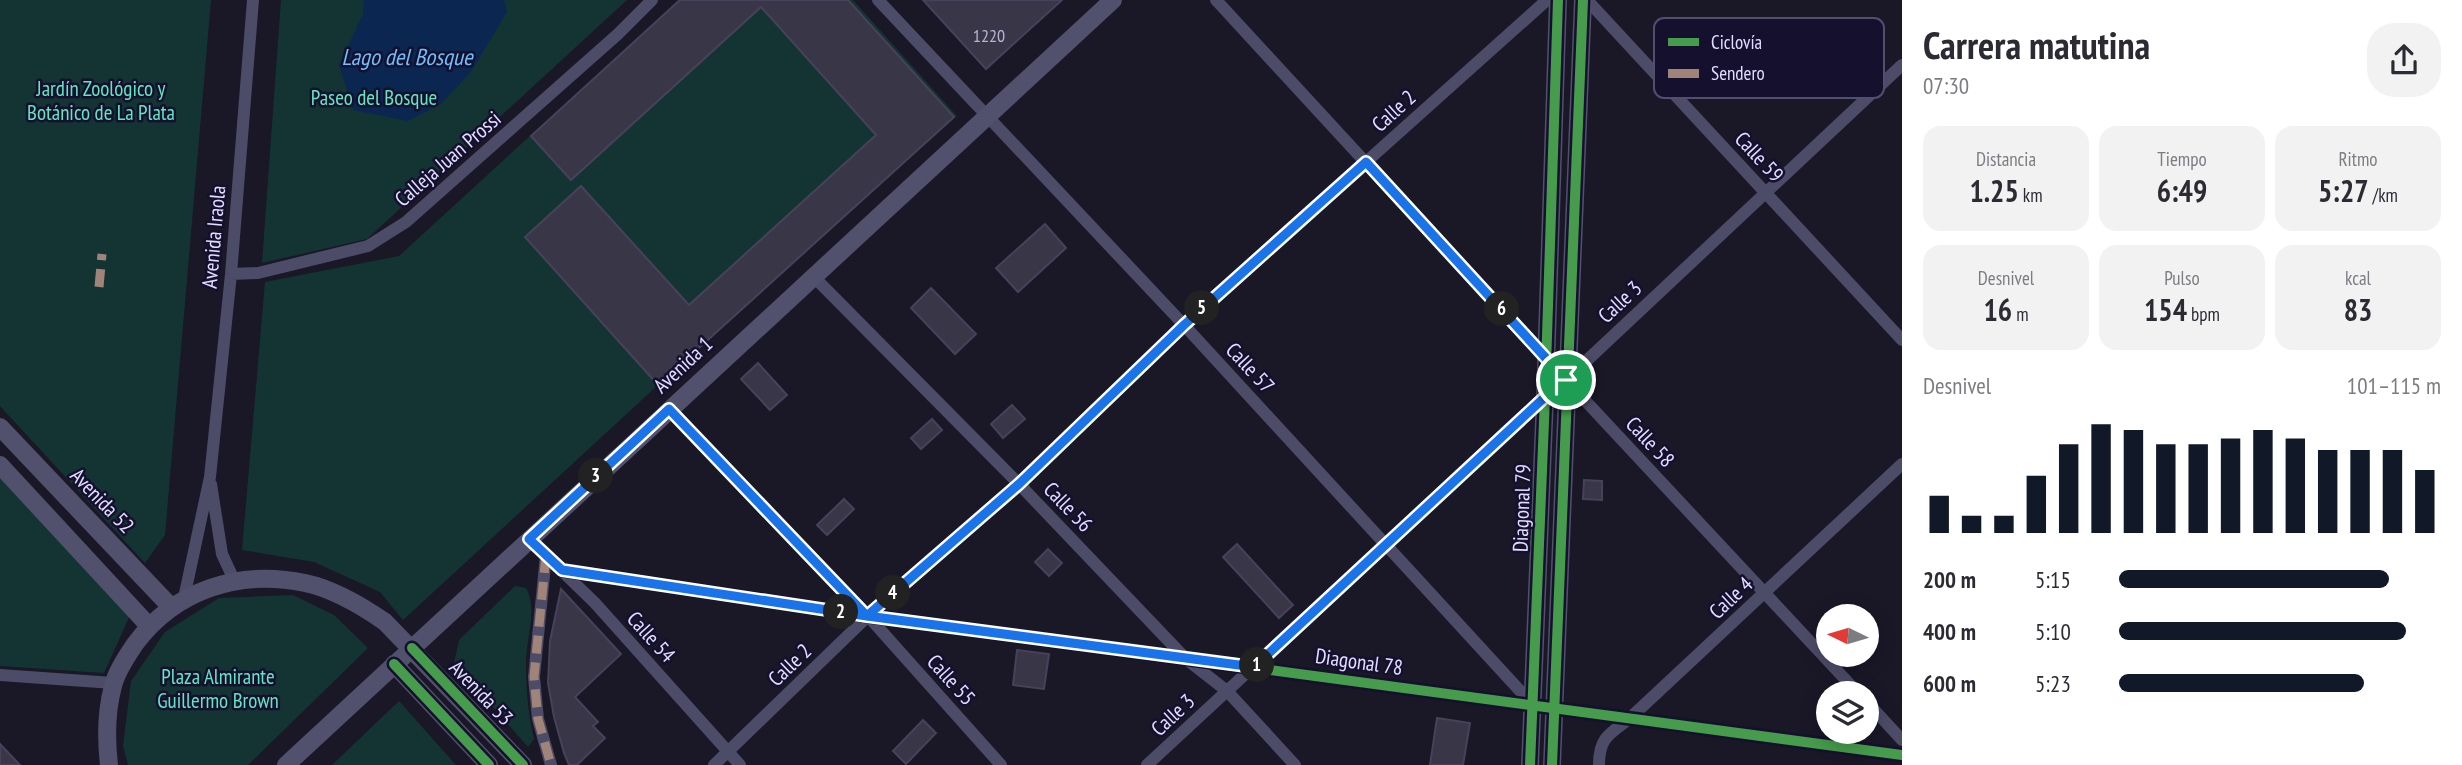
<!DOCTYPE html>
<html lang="es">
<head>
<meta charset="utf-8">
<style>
  :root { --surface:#fff; --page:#f2f2f3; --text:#2b2b33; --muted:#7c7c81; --accent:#111827 }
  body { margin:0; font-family:"PT Sans Narrow",sans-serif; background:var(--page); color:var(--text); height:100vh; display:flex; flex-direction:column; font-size:26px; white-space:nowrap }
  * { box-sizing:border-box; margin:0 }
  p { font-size:23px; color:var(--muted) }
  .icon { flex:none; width:38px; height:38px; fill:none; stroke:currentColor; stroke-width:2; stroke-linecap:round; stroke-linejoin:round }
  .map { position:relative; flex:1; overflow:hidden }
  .drawer { display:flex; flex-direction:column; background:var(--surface); width:560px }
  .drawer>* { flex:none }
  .needle { width:46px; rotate:275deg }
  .fabs { position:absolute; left:1816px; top:604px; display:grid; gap:14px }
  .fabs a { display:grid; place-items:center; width:63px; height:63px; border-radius:50%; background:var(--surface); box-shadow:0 4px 18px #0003; font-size:35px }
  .pin { position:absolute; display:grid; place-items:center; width:60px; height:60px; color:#fff; margin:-30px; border:4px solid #fff; border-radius:50%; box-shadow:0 2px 7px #0007 }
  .km { position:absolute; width:35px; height:35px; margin:-18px; border-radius:50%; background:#222; color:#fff; font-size:19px; line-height:35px; text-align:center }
  .round { display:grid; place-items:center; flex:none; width:74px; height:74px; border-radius:28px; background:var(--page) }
  .summary { display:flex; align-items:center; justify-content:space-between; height:119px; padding:0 21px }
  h1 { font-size:38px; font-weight:600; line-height:52px }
  .stats { display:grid; grid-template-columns:repeat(3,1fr); gap:10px; height:119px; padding:7px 21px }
  .stats div { display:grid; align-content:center; border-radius:18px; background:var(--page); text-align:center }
  .stats b { font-size:30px; font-weight:600 }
  .stats small { font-size:19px; font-weight:400 }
  .stats p { font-size:19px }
  .chart { height:196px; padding:14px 21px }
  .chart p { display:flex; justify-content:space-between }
  .chart svg { width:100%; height:126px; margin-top:7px; stroke:var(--accent); stroke-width:6 }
  ul { padding:0 21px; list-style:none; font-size:23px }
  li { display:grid; grid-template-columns:112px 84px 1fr; align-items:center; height:52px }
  li i { height:18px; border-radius:9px; background:var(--accent) }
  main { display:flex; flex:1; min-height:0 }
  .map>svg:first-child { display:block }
  .green { fill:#143434 }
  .water { fill:#0b2650 }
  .building { fill:#393648; stroke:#47425a; stroke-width:2 }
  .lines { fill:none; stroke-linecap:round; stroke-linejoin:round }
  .street { stroke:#4d4c68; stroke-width:12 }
  .secondary { stroke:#51506d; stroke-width:18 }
  .quiet { stroke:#a18479; stroke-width:9; stroke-dasharray:18 9; stroke-linecap:butt }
  .cycleway-casing { stroke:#15102e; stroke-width:15 }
  .cycleway { stroke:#469c4c; stroke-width:10 }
  .route-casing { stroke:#fff; stroke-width:14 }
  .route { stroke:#1a73e8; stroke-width:9 }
  .labels { text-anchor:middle; stroke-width:5; stroke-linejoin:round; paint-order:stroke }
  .number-label { font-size:18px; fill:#b7b4d1 }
  .park-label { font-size:21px; fill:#61e8c2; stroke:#15102e }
  .street-label { font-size:21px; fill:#e1deff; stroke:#15102e }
  .water-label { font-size:23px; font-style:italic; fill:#6cbfff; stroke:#15102e }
  .key { fill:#15102e; stroke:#524e6d; stroke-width:2 }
  .key-label { font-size:19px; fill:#e1deff }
</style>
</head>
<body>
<main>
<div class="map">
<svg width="1902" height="765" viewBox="0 0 1902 765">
  <rect width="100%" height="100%" fill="#1a1727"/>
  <path class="green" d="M 0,0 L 211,0 L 165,535 L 145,563 L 0,406 Z
    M 281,0 L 627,0 L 367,239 L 262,263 Z
    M 678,0 L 853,0 L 957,116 L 658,385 L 403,620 L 380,592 L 314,562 L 242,550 L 265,282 L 399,256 Z
    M 0,473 L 131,613 L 104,673 L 0,666 Z
    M 515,586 L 526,588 C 538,609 526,639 526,663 C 526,689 528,714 534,739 L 528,747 L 454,663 L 459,640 Z
    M 293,595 L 334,615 L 368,648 L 248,765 L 128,765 L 123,746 L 131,681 L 165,632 L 219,598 Z
    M 399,701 L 456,765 L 332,765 Z"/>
  <path class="water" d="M 364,0 L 504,0 L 507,12 L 471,72 L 441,104 L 408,121 L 353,110 L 339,65 L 363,14 Z"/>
  <path class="building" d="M 680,0 L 848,0 L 954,117 L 658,385 L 525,237 L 581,186 L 689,305 L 876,135 L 761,7 L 571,180 L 531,136 Z
    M 923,0 L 1062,0 L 986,69 Z
    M 1045,224 L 1066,248 L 1018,292 L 996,268 Z
    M 931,288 L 976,334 L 955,354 L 911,308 Z
    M 758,363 L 787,395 L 770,410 L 741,379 Z
    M 1012,405 L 1025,419 L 1003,438 L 991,424 Z
    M 932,419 L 942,430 L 921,449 L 911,438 Z
    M 1584,480 L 1602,481 L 1602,500 L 1583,499 Z
    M 844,499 L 854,509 L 827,535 L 817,525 Z
    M 1237,544 L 1293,605 L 1279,618 L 1223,557 Z
    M 1048,549 L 1062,563 L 1049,576 L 1035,562 Z
    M 561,589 L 621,654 L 575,697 L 598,722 L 593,726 L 605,738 L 577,765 L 569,765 L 564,753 L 554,717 L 548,683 L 550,641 Z
    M 1017,650 L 1049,654 L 1044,689 L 1013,685 Z
    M 1437,718 L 1470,723 L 1463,765 L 1430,765 Z
    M 923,720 L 936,733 L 906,764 L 893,751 Z
    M 0,744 L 20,765 L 0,765 Z"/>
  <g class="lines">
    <path class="street" d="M 878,0 L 1184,325 L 1533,705
      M 1216,0 L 1566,380 L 1858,693
      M 1587,0 L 1902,340
      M 231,274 L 258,273 L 368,246 L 406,222 L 618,34 L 652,0
      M 813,276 L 1019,484 L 1186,659 L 1227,691 L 1295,765
      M 669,409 L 868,616 L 1001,765
      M 211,484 L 222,554 L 235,582
      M 529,539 L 595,603 L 740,765
      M 546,555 L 534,677 L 538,719 L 551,765
      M 562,570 L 868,616 L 1902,755
      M 184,598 L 210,477 L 231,274 L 253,0
      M 0,675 L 113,683
      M 1867,702 L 1902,740
      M 714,765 L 868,616 L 1019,484 L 1184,325 L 1547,0
      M 1147,765 L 1545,397 L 1566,380 L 1902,65
      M 1599,765 C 1599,738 1609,734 1629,719 L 1902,464"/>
    <path class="secondary" d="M 0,427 L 171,607
      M 0,465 L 149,626
      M 394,664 L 489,765
      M 109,765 C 106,739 106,712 113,686 C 116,672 127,656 135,644 C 175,590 239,569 305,583 C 334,589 362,606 385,622 L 523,765
      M 286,765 L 1113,0
      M 1530,765 L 1545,397 L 1558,0
      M 1552,765 L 1583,0"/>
    <path class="quiet" d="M 99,287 L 102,254
      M 546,555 L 534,677 L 538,719 L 551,765"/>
    <g class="cycleway-casing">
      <path id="cycleway" d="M 562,570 L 868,616 L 1902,755
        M 412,648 L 523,765
        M 394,664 L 489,765
        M 1530,765 L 1545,397 L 1558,0
        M 1552,765 L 1583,0"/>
    </g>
    <use href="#cycleway" class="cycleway"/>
  </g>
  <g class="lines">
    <g class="route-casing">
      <path id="route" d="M 1566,380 L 1545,397 L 1254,667 L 867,616 L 562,570 L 529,539 L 669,409 L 867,616 L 1019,484 L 1184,325 L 1366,162 L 1566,380"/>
    </g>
    <use href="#route" class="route"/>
  </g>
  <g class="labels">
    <g class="number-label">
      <text x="989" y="42">1220</text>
    </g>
    <g class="park-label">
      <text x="101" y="96">Jardín Zoológico y<tspan x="101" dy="24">Botánico de La Plata</tspan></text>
      <text x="374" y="105">Paseo del Bosque</text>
      <text x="218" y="684">Plaza Almirante<tspan x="218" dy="24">Guillermo Brown</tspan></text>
    </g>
    <g class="street-label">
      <text transform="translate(1394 111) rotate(-42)" y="7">Calle 2</text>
      <text transform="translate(1759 157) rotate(47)" y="7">Calle 59</text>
      <text transform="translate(448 159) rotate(-41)" y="7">Calleja Juan Prossi</text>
      <text transform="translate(214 237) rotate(-85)" y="7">Avenida Iraola</text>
      <text transform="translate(1620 302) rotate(-43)" y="7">Calle 3</text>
      <text transform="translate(683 365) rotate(-43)" y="7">Avenida 1</text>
      <text transform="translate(1250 368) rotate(47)" y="7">Calle 57</text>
      <text transform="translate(1650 442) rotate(47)" y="7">Calle 58</text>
      <text transform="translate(102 501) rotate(46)" y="7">Avenida 52</text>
      <text transform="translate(1068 507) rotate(46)" y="7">Calle 56</text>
      <text transform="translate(1522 508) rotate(-88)" y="7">Diagonal 79</text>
      <text transform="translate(1731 598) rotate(-43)" y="7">Calle 4</text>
      <text transform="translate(651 637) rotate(48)" y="7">Calle 54</text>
      <text transform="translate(1359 662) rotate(8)" y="7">Diagonal 78</text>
      <text transform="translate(790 665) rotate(-44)" y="7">Calle 2</text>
      <text transform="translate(951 680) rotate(48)" y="7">Calle 55</text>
      <text transform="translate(481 693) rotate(46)" y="7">Avenida 53</text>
      <text transform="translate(1173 715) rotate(-43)" y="7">Calle 3</text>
    </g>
    <g class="water-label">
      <text x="407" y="65">Lago del Bosque</text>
    </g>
  </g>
  <rect x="1654" y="18" width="230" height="80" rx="10" class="key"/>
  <rect x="1668" y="38" width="31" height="8" fill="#469c4c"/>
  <rect x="1668" y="69" width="31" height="9" fill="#a18479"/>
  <g class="key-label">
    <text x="1711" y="49">Ciclovía</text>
    <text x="1711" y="80">Sendero</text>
  </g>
</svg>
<div class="fabs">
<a><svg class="needle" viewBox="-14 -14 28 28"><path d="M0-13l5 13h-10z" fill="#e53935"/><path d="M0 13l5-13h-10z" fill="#7c7c81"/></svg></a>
<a><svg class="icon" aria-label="layers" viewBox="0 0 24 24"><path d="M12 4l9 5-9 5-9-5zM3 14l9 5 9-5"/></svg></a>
</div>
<div class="pin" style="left:1566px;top:380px;background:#1e9e55"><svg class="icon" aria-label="arrive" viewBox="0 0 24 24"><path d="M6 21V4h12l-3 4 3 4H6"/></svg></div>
<b class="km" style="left:1257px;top:665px">1</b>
<b class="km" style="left:841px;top:612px">2</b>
<b class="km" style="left:596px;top:476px">3</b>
<b class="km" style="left:893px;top:593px">4</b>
<b class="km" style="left:1202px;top:308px">5</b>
<b class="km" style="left:1502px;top:309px">6</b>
</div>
<section class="drawer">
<div class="summary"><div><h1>Carrera matutina</h1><p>07:30</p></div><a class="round"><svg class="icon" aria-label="share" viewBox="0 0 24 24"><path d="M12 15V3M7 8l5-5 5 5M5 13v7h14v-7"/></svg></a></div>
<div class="stats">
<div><p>Distancia</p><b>1.25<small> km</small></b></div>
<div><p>Tiempo</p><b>6:49</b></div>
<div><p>Ritmo</p><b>5:27<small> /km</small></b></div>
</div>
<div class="stats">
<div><p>Desnivel</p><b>16<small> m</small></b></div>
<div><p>Pulso</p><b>154<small> bpm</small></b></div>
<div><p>kcal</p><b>83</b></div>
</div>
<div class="chart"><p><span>Desnivel</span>101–115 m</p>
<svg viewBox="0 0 160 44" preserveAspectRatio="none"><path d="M5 44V31M15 44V38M25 44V38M35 44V24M45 44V13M55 44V6M65 44V8M75 44V13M85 44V13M95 44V11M105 44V8M115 44V11M125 44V15M135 44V15M145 44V15M155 44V22"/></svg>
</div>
<ul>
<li><b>200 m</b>5:15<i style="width:84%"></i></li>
<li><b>400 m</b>5:10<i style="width:89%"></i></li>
<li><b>600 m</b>5:23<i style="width:76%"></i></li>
</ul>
</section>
</main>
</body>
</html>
